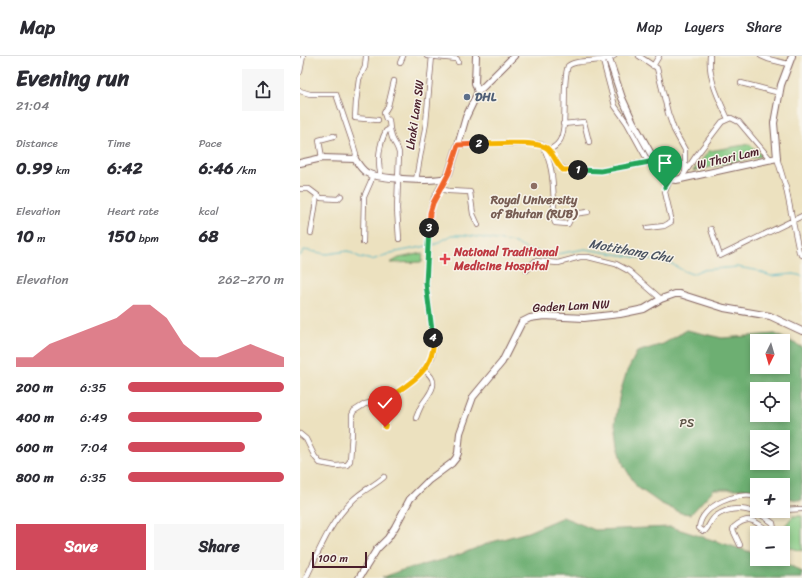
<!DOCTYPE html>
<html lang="en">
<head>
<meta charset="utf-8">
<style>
  :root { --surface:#fff; --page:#f7f7f7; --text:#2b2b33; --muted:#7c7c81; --line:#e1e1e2; --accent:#d1495b }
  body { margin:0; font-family:Sriracha,sans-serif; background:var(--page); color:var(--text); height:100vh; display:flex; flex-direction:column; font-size:15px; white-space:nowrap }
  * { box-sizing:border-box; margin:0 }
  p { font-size:13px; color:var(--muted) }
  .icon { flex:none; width:22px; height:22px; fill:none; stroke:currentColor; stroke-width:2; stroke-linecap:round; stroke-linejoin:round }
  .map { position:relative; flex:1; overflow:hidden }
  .panel { display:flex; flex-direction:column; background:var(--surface); width:300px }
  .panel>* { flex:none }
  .needle { width:26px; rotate:185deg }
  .controls { position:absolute; left:450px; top:278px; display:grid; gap:8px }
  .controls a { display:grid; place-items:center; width:40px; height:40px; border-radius:0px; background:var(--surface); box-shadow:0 2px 6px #0003; font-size:20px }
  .scale { position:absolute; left:12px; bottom:10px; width:55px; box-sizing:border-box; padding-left:4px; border:2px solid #4a1f2b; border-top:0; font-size:11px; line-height:14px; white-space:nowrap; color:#4a1f2b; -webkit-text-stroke:3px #f7f3e8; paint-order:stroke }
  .pin { position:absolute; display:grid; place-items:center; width:34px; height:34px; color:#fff; margin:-41px -17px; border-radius:50% 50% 50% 0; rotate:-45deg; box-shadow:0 0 4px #0007 }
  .pin .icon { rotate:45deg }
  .km { position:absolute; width:20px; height:20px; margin:-10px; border-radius:50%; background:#222; color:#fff; font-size:11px; line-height:20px; text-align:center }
  .round { display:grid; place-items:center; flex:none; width:42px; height:42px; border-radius:0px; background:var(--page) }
  .headline { display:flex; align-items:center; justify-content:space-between; height:68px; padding:0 16px }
  h1 { font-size:22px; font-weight:800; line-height:30px }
  .metrics { display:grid; grid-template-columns:repeat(3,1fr); gap:6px; height:68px; padding:4px 16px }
  .metrics div { display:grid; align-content:center }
  .metrics b { font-size:17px; font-weight:800 }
  .metrics small { font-size:11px; font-weight:400 }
  .metrics p { font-size:11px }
  .chart { height:112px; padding:8px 16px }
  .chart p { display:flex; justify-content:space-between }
  .chart svg { width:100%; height:72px; margin-top:4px; fill:var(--accent); opacity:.7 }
  .primary-button { display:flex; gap:8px; margin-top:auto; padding:8px 16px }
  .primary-button a { flex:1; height:46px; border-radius:0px; background:var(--accent); color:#fff; font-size:16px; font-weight:800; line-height:46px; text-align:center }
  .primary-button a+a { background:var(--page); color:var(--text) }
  ul { padding:0 16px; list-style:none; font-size:13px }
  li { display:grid; grid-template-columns:64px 48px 1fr; align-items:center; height:30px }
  li i { height:10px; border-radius:5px; background:var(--accent) }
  header { display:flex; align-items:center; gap:24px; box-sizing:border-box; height:56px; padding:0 20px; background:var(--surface); border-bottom:1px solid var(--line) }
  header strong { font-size:19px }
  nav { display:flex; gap:22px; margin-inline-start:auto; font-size:14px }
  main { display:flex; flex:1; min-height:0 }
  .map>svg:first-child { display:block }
  .green { fill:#87cb85; stroke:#687558 }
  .forest { fill:#6daf72; stroke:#5c674e; fill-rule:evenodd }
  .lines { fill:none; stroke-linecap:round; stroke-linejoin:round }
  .stream { stroke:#46b2c3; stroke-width:1 }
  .street-casing { stroke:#83635f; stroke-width:6 }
  .secondary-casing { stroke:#83635f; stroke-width:8 }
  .street { stroke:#fff; stroke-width:4.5 }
  .secondary { stroke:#fff; stroke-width:6 }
  .split-1-casing { stroke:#fff; stroke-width:8 }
  .split-2-casing { stroke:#fff; stroke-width:8 }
  .split-3-casing { stroke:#fff; stroke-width:8 }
  .split-4-casing { stroke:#fff; stroke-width:8 }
  .split-5-casing { stroke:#fff; stroke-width:8 }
  .split-1 { stroke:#22a559; stroke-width:5 }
  .split-2 { stroke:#f5b400; stroke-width:5 }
  .split-3 { stroke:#f0652b; stroke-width:5 }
  .split-4 { stroke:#22a559; stroke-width:5 }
  .split-5 { stroke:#f5b400; stroke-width:5 }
  .service-dot { fill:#5c6f8a; stroke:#f7f3e8; stroke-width:1.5 }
  .education-dot { fill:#8d6e63; stroke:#f7f3e8; stroke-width:1.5 }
  .health-dot { fill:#e0444e; stroke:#f7f3e8; stroke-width:1.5 }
  .labels { text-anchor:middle; stroke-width:3; stroke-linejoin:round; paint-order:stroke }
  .service-label { font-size:12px; font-weight:bold; fill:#4e5e75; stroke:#f7f3e8; text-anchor:start }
  .street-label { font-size:12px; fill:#4a1f2b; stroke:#f7f3e8 }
  .education-label { font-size:12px; font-weight:bold; fill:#785e54; stroke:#f7f3e8 }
  .health-label { font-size:12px; font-weight:bold; fill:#be3a42; stroke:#f7f3e8; text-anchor:start }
  .park-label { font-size:12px; fill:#5c5346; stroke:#f7f3e8 }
  .water-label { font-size:13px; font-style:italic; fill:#495260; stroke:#f7f3e8 }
</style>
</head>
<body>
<header>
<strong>Map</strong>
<nav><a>Map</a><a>Layers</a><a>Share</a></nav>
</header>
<main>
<section class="panel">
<div class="headline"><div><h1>Evening run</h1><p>21:04</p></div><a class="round"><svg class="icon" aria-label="share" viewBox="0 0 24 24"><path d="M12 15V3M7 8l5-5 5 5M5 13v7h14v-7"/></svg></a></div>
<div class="metrics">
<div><p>Distance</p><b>0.99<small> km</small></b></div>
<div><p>Time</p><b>6:42</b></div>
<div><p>Pace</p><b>6:46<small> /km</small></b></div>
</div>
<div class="metrics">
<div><p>Elevation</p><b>10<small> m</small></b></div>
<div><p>Heart rate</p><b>150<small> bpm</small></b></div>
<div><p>kcal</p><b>68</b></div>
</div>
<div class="chart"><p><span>Elevation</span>262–270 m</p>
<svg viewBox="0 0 160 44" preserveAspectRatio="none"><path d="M0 44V38L10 38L20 30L30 26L40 22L50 18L60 14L70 6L80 6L90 14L100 30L110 38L120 38L130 34L140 30L150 34L160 38V44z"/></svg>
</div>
<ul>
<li><b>200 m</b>6:35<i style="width:100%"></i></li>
<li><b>400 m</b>6:49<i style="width:86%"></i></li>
<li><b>600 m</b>7:04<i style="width:75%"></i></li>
<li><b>800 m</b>6:35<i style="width:100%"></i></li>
</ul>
<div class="primary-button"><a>Save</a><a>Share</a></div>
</section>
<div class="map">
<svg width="502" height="522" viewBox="0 0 502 522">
  <rect width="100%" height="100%" fill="#f7f3e8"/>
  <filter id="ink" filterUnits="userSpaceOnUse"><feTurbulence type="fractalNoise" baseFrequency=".025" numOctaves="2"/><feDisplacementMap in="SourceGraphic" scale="8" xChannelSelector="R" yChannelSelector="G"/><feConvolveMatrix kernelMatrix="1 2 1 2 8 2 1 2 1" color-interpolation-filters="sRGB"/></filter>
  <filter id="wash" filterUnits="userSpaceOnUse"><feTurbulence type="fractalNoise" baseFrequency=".012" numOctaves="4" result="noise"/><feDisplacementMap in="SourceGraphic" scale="16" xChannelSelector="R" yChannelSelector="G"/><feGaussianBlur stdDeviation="0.9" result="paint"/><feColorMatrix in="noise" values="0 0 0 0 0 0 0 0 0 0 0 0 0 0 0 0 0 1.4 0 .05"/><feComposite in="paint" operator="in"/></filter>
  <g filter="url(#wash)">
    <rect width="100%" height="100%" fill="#ece1bf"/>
    <path class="green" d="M 450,88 L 462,100 L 393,115 L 409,95 Z
      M 123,197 L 122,206 L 90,207 L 99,202 Z
      M 493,460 L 502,460 L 502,495 L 483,490 L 483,477 L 479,477 Z"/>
    <path class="forest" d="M 387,274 L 422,282 L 475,278 L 502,291 L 502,444 L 496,444 L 483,440 L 483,429 L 457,429 L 457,433 L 414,433 L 391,458 L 381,457 L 360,447 L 337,431 L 324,410 L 318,390 L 315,367 L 320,337 L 327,315 L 337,296 L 363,288 ZM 457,285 L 483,285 L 483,311 L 457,311 ZM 457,333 L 483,333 L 483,359 L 457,359 ZM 457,381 L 483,381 L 483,407 L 457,407 Z
      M 263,461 L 295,474 L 371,471 L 457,498 L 457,503 C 477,503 485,506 502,516 L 502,522 L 82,522 L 99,515 L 153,501 L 192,486 L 228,476 Z"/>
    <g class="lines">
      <path class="stream" d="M 130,189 L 136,188 L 152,179 L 165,179 L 215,187 L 230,195 L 237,195 L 245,200 L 285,193 L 370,207 L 384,215 L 392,218 L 401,214 L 437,211 L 455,214 L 471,220 L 494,218 L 502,220
        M 0,200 L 4,194 L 27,198 L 48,195 L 59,201 L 72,204 L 91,197 L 127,190"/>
    </g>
  </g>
  <g filter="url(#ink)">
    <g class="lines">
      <g class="street-casing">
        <path id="street" d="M 66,0 L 65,11 L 59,23 L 56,46 L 55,62 L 78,64
          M 127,0 L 157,3 L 158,6
          M 339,0 L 357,12 L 368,57 L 374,74 L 385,94 L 385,116
          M 410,0 C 408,23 419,43 428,63
          M 461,0 L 468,3 L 488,8
          M 303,5 L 315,50 L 327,67 L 349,107
          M 100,7 L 103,0
          M 353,10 L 359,0
          M 0,16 L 3,0
          M 441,27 L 480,37
          M 0,35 L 10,38 L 36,38 L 53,88 L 56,98 L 55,103
          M 263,68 L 284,66 L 289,86
          M 90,74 L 89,64 L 86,63 L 84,57 L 88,50 L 94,25
          M 158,89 C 179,88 200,87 221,88 C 227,88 236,87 242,89 C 255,94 254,112 268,114 L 301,115 L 355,105
          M 242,89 C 253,107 253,128 254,148 C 254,155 253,162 255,167 L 268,168 L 273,158 L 288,156
          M 249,94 C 253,92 257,89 259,86 C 269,72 261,29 268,10 C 277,2 300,8 314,0
          M 22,102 L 19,84 L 34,80
          M 477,102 L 486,132 L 499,196 L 502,199
          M 81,120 C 77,106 79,88 86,75 L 90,73 C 91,77 91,80 93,84 C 96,89 98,92 99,97 L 97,153 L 99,183
          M 116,124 L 126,67 L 132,0
          M 380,124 L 396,100 L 422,66 L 431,62 L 439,66 L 471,104
          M 0,133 L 9,133 L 21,142 L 38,143 L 41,140
          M 140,133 L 149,135 L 170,136 L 173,158 L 178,169
          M 347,172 L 364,170 L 371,166 L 371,162 L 365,136 L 370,123
          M 411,173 L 420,200 L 502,160
          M 11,177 L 17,139
          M 63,186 L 64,141 L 71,125 L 72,119
          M 227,214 L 235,205 L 258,207 L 280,201 L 288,201 L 316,208 L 329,215 L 361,243
          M 116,362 C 118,357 120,351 123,347 C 132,335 140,325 124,314
          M 85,371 L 91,340
          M 0,378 L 6,383 L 15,401 L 20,407 L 36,410 L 47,409 L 50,405 L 52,376 L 52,359 L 54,355 L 65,348 L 86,344 L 109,328 L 124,314 L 132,301 L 134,289 L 126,228 L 130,157 L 134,142 L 145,122
          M 483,454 L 502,453
          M 440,489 L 433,474 L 434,471 C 451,457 455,467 471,476 L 474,473 L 473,467 C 457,454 435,447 416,460 C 411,463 409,471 405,475 L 403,475 L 399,472 C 401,449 438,435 457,441
          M 6,522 C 19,495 30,466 52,445 C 61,435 74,430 84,421"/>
      </g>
      <g class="secondary-casing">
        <path id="secondary" d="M 176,0 L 175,27 L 178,36
          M 308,0 L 322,42 L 333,66 L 355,105 L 365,119 L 370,123 L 376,124 L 477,102 L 474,67 L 481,29 L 492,0
          M 0,107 L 22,102 L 55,103 C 58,108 62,114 67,117 C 79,123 133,126 145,122 L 149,117 L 158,89 L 166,61 L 178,36 L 214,0
          M 59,522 L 77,493 L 88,482 L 95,471 L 110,443 L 129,424 L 152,407 L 156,402 L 158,397 L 160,377 L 173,341 L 202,306 L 222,266 L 230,262 L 244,260 L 284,262 L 320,258 L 344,253 L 361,243 L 375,238 L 380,238 L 424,252 L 470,260 L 502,275"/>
      </g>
      <use href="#street" class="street"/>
      <use href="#secondary" class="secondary"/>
    </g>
  </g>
  <g class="lines" filter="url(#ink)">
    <g class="split-1-casing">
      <path id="split-1" d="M 278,114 L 301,115 L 355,105 L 365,119 L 370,123 L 365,131"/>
    </g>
    <g class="split-2-casing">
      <path id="split-2" d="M 179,88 C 193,88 239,84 248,93 C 254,99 256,108 263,114 L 278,114"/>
    </g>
    <g class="split-3-casing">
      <path id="split-3" d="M 129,172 L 130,157 L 133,147 L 149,117 L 158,89 L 179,88"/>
    </g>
    <g class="split-4-casing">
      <path id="split-4" d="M 129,172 L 126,228 L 133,282"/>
    </g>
    <g class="split-5-casing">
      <path id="split-5" d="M 85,371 L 91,340 C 113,326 136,311 133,282"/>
    </g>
    <use href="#split-1" class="split-1"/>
    <use href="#split-2" class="split-2"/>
    <use href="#split-3" class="split-3"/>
    <use href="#split-4" class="split-4"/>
    <use href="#split-5" class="split-5"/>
  </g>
  <circle class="service-dot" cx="167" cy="41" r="4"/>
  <circle class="education-dot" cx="234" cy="130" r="4"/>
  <path class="health-dot" d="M143 197h4v4h4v4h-4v4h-4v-4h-4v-4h4z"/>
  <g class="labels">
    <g class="service-label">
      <text x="175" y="45">DHL</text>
    </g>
    <g class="street-label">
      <text transform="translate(115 59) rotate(-82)" y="4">Lhaki Lam SW</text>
      <text transform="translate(428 102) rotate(-13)" y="4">W Thori Lam</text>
      <text transform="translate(271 250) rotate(-3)" y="4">Gaden Lam NW</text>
    </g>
    <g class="education-label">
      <text x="234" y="148">Royal University<tspan x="234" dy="14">of Bhutan (RUB)</tspan></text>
    </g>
    <g class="health-label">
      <text x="154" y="200">National Traditional<tspan x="154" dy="14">Medicine Hospital</tspan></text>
    </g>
    <g class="park-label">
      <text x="387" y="371">PS</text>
    </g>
    <g class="water-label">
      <text transform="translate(331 194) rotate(10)" y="5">Motithang Chu</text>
    </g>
  </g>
</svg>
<div class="controls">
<a><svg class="needle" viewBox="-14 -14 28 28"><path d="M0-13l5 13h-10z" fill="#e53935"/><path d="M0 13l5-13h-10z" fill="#7c7c81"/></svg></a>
<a><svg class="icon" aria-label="locate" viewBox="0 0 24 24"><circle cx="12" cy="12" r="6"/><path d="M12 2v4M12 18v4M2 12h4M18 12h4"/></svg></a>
<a><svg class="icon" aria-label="layers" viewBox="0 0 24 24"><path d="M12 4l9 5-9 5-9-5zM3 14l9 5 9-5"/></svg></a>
<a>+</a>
<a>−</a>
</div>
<div class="scale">100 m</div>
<div class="pin" style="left:365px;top:131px;background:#1e9e55"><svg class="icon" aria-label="arrive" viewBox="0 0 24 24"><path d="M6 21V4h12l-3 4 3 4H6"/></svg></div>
<div class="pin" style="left:85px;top:371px;background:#d93025"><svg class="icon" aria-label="check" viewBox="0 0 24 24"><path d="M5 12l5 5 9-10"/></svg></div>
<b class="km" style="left:278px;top:114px">1</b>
<b class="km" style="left:179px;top:88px">2</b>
<b class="km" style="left:129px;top:172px">3</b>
<b class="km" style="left:133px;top:282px">4</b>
</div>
</main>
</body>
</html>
